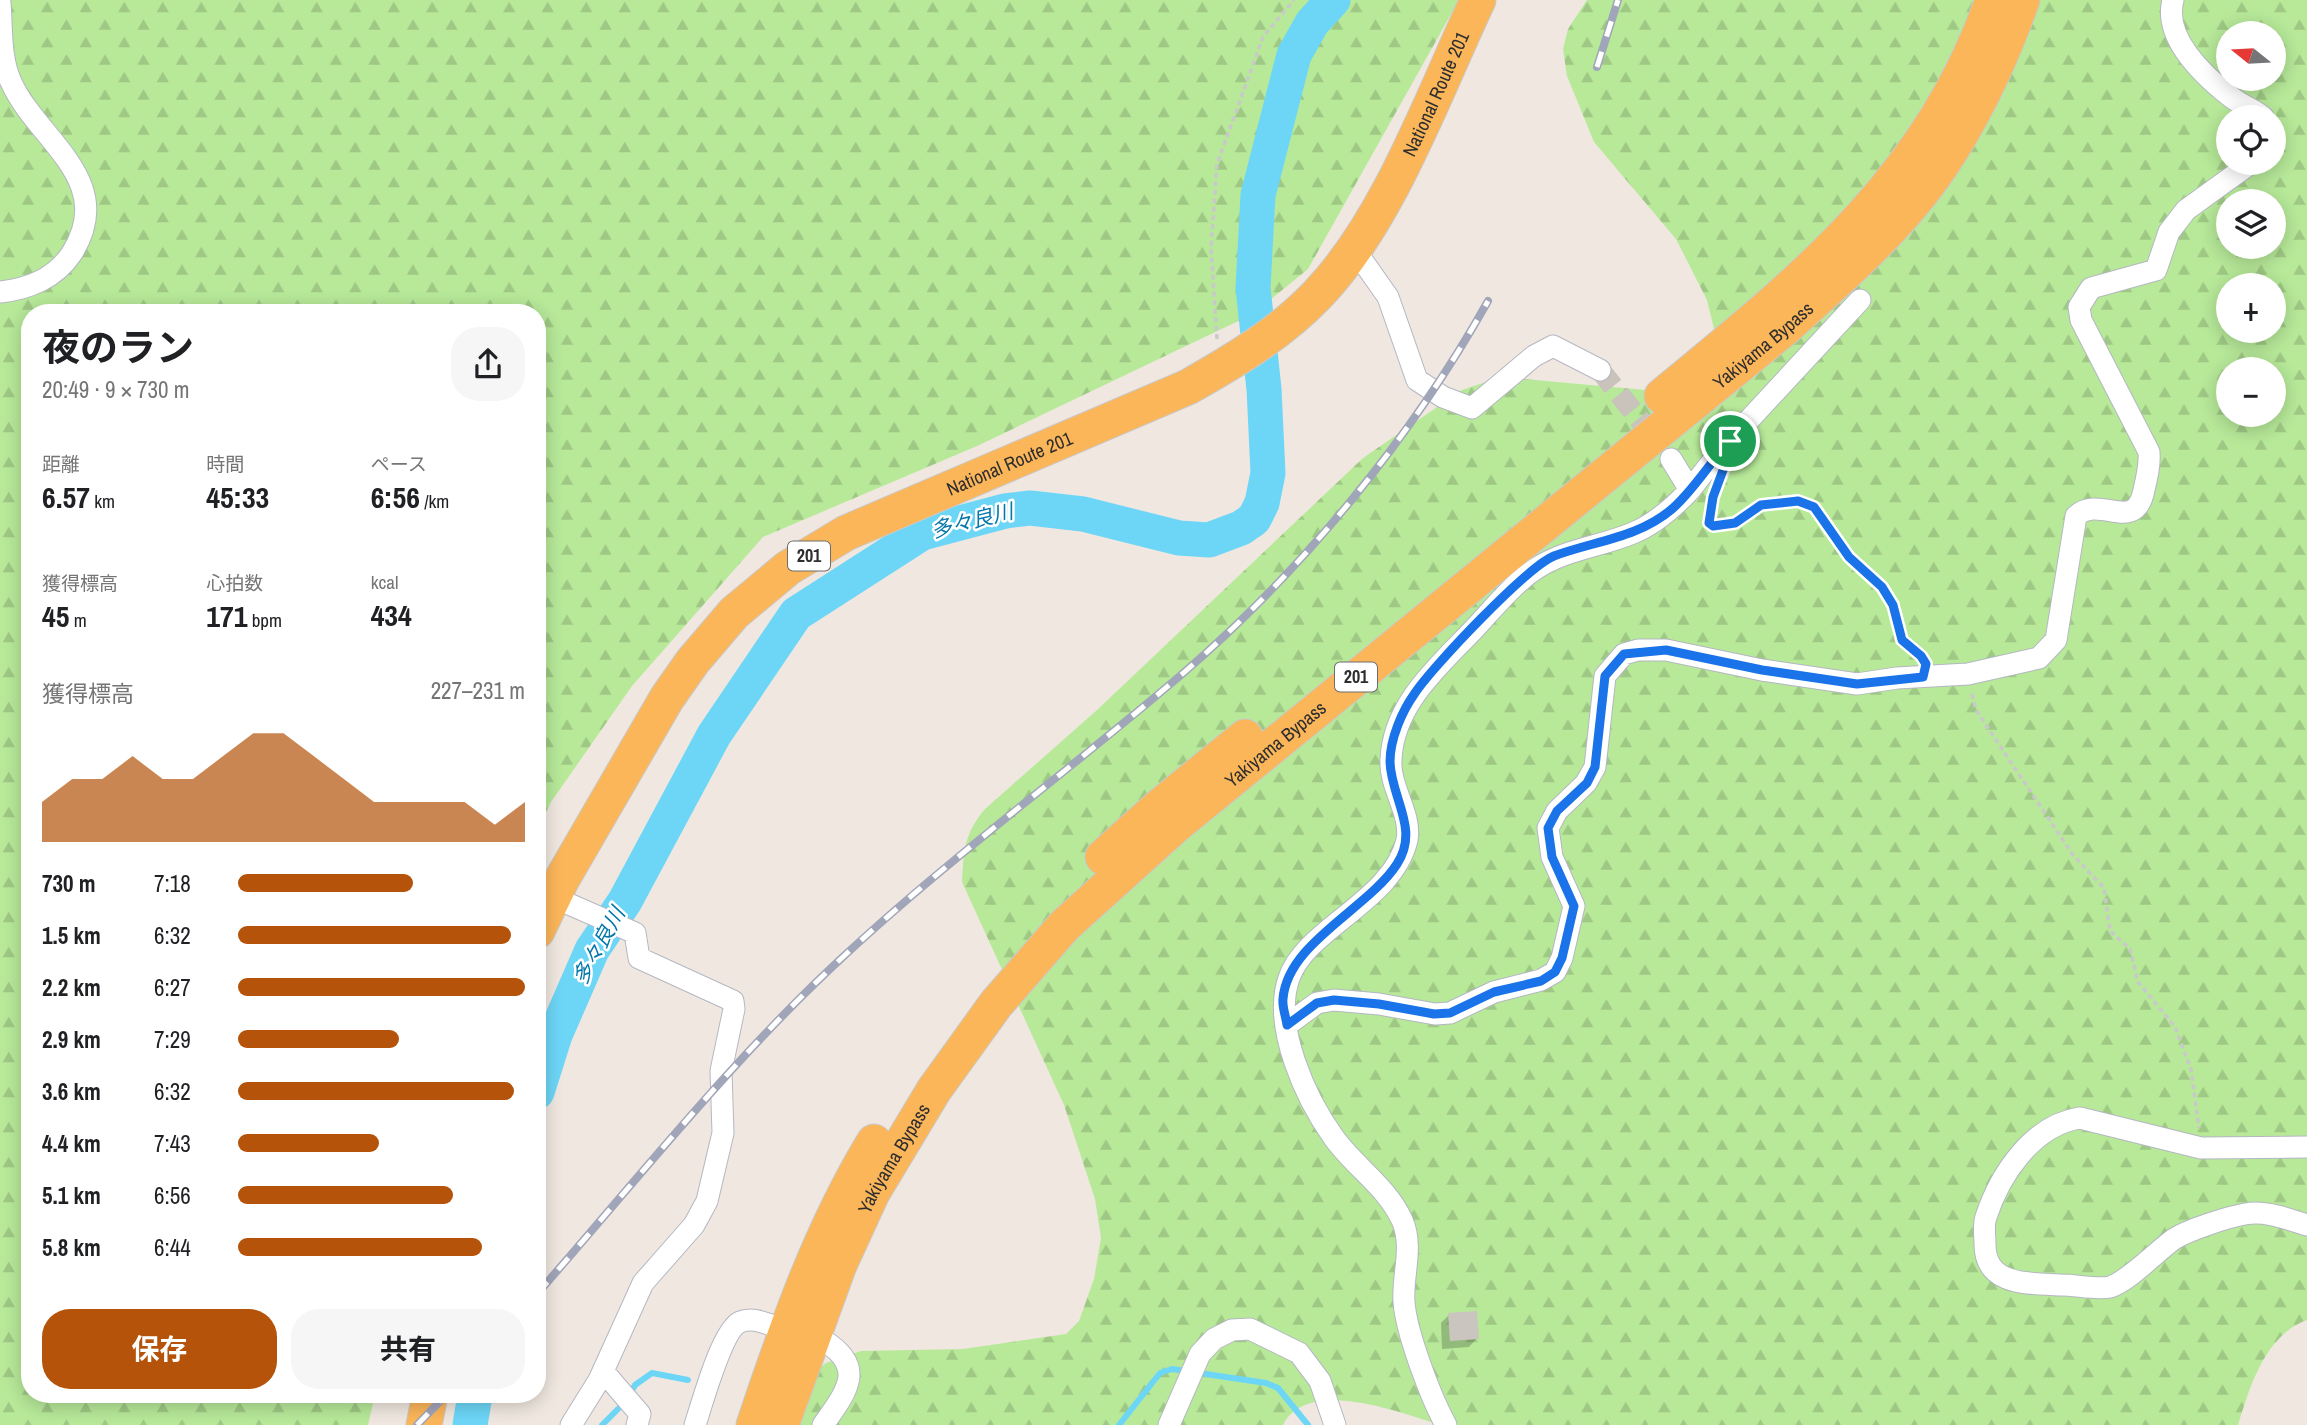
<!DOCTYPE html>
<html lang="ja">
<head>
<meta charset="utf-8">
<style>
  :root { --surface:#fff; --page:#f6f6f6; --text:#202124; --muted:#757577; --accent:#b45309 }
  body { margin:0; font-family:"Archivo Narrow","Noto Sans JP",sans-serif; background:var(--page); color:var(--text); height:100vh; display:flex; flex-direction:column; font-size:26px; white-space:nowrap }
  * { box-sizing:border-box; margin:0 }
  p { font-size:23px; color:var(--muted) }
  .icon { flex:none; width:38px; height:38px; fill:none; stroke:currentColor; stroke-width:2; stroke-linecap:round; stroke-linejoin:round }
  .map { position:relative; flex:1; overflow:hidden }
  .sheet { position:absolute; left:21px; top:304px; width:525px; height:1099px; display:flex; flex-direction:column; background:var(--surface); border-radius:28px; box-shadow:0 4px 18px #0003 }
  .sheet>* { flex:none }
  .needle { width:46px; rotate:288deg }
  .fabs { position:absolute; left:2216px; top:21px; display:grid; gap:14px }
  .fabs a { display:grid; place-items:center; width:70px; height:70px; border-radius:50%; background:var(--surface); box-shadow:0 4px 18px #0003; font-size:35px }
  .pin { position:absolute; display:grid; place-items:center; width:60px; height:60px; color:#fff; margin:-30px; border:4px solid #fff; border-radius:50%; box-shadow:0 2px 7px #0007 }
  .round { display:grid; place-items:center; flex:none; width:74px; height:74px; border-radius:28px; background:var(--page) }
  .overview { display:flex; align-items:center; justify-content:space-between; height:119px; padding:0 21px }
  h1 { font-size:38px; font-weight:700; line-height:52px }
  .metrics { display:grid; grid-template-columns:repeat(3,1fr); gap:10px; height:119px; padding:7px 21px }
  .metrics div { display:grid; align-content:center }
  .metrics b { font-size:30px; font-weight:700 }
  .metrics small { font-size:19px; font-weight:400 }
  .metrics p { font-size:19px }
  .chart { height:196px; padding:14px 21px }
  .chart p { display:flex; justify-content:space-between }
  .chart svg { width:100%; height:126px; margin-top:7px; fill:var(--accent); opacity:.7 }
  .primary-button { display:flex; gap:14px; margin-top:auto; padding:14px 21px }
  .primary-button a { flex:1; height:80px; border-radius:28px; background:var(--accent); color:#fff; font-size:28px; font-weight:700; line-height:80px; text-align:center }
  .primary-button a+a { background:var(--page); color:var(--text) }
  ul { padding:0 21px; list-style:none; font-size:23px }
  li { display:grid; grid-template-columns:112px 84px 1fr; align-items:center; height:52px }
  li i { height:18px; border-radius:9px; background:var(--accent) }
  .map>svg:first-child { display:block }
  .forest { fill:url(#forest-firs); fill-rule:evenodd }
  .shadow { fill:#0003 }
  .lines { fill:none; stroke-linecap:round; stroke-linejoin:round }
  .stream { stroke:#6dd6f7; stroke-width:6 }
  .river { stroke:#6dd6f7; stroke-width:35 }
  .building { fill:#cbc5bf }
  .minor-tunnel { stroke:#c9c3bc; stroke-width:21; stroke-dasharray:21 10; stroke-linecap:butt }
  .minor-casing { stroke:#b4b7c2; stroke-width:23 }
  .trunk-casing { stroke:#c9c9c9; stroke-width:37 }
  .path { stroke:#c9c9c9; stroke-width:3.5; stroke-dasharray:5 3.5; stroke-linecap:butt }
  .minor { stroke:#fff; stroke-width:21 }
  .trunk { stroke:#fcb65a; stroke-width:35 }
  .rail-casing { stroke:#a1a5b9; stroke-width:8 }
  .rail { stroke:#fff; stroke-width:5; stroke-dasharray:16; stroke-linecap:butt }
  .route-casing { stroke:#fff; stroke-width:14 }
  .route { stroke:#1a73e8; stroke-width:9 }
  .labels { text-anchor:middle; stroke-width:5; stroke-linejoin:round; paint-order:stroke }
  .shield { fill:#fff; stroke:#6d6d6d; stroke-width:2 }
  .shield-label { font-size:18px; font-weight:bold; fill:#2e2e2e }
  .street-label { font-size:19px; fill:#2e2e2e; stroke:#fff }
  .water-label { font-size:21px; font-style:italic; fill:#0476ab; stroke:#fff }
</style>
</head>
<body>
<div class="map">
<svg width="2307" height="1425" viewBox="0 0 2307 1425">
  <defs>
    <pattern id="forest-firs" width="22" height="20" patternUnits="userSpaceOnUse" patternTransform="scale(1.75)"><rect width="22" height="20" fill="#b7e999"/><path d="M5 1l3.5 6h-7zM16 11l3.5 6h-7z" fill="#9ec884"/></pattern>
  </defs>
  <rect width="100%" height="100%" fill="#f0e8e0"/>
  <path class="forest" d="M 0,0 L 1459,0 L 1308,269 L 1253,314 L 977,446 L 763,537 L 632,686 L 551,802 L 537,830 L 537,313 L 30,313 L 30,1395 L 375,1395 L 368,1425 L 0,1425 Z
    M 1587,0 L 2307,0 L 2307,1320 C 2265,1335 2250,1386 2238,1425 L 1441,1425 C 1400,1413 1308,1376 1283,1425 L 764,1425 L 786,1391 L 826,1363 L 861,1351 L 963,1349 L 1066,1334 L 1079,1321 L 1094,1279 L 1101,1238 L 1095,1199 L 1064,1105 L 962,882 C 964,850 964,834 985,809 L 1097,710 L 1363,458 L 1462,390 L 1501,377 L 1646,390 L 1715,333 L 1707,300 L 1676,239 L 1594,142 L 1567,76 L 1563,49 L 1568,29 ZM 2228,33 L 2273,33 L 2273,79 L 2228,79 ZM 2228,117 L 2273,117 L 2273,163 L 2228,163 ZM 2228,201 L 2273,201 L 2273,247 L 2228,247 ZM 2228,285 L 2273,285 L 2273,331 L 2228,331 ZM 2228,369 L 2273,369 L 2273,415 L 2228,415 Z"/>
  <path class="shadow" d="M 1449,1315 L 1477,1338 L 1469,1347 L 1442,1349 L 1441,1323 Z"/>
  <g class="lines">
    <path class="stream" d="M 630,1394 L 635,1385 L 652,1373 L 688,1380
      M 602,1425 L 624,1403
      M 1119,1425 L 1160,1373 L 1172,1369 L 1266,1383 L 1278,1388 L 1308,1425"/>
    <path class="river" d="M 537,1092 L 555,1035 L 592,950 L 625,901 L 714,735 L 796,614 L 922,533 L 1005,511 L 1030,508 L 1083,514 L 1179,538 L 1209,540 L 1241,528 L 1254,519 L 1262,503 L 1268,473 L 1264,389 L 1253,288 L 1258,195 L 1294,55 L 1312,23 L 1333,0
      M 470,1425 L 475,1395"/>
  </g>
  <path class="building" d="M 1477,1311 L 1479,1339 L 1450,1341 L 1448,1313 Z"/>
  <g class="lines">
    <path class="minor-tunnel" d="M 1600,370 L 1660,445"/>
    <g class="minor-casing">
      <path id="minor" d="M 2173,0 C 2163,38 2203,75 2231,97 C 2241,105 2253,109 2263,117
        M 0,3 C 2,28 0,58 11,82 C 37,140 118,180 72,253 C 56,278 28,289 0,292
        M 1355,250 L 1388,297 L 1417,380 L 1443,397 L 1472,408 L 1534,356 L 1553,346 L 1600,370
        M 1690,490 L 1722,449 L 1860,300
        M 553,897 L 635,933 L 639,958 L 733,1001 L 734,1009 L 721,1071 L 723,1133 L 707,1201 L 694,1225 L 643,1283 L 599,1380 L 571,1425
        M 1287,1025 L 1317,1003 L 1334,1000 L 1379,1004 L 1435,1014 L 1450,1013 L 1494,992 L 1541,980 L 1555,972 L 1562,958 L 1574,906 L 1552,857 L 1548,828 L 1557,811 L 1586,783 L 1595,767 L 1605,676 L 1624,654 L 1638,650 L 1666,650 L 1762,670 L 1857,684 L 1897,678 L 1968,674 L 2039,658 L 2056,640 L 2076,516 C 2100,494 2135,535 2144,490 C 2147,477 2150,465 2149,452 L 2081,320 L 2079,307 L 2091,288 L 2156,270 L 2169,232 L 2186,210 L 2251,163
        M 2307,1147 L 2201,1148 L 2080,1118 C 2033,1125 2000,1174 1986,1217 C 1983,1225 1985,1235 1985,1244 C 1985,1287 2030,1283 2062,1285 C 2076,1285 2097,1290 2110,1287 C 2129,1281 2157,1251 2174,1239 C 2188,1230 2228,1217 2245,1214 C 2266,1210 2287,1219 2307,1225
        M 823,1340 C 867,1367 847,1391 823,1425
        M 603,1371 L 640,1414 L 637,1425
        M 695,1425 C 702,1404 722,1330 740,1322 C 753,1317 764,1323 777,1327
        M 1169,1425 L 1200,1354 L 1214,1339 L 1232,1330 L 1250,1329 L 1299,1353 L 1320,1381 L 1335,1425
        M 1446,1425 C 1431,1398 1406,1332 1404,1302 C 1402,1274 1414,1247 1402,1220 C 1387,1187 1355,1167 1334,1138 C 1306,1099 1272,1026 1289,978 C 1306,928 1393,901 1407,840 C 1412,814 1389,787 1391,760 C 1393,704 1439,666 1475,628 C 1490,612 1504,595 1520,581 C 1555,549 1592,550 1633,533 C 1655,524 1674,507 1690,490 L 1671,459"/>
    </g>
    <g class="trunk-casing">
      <g id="trunk">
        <path d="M 1662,396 C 1804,279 1930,180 1993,0"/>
        <path d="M 1103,857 L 1160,806 L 1245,737"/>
        <path id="s1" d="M 537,931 L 562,879 L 667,698 L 693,661 L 734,613 L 788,568 L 846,533 L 1188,387 C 1234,361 1281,333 1318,294 C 1389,220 1434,93 1478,0"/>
        <path d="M 424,1425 L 430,1395"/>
        <path d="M 754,1425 C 787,1327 820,1231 874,1142"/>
        <path id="s2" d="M 781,1425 L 839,1265 L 872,1193 L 934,1090 L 996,1004 L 1064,926 L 1176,825 L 1785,328 C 1839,279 1898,229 1940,167 C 1975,115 2001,59 2022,0"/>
      </g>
    </g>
    <path class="path" d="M 1217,339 L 1211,248 L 1217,164 L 1263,37 L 1294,0
      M 1715,492 L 1709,523 L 1713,526 L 1735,523 L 1761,504 L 1798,501 L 1814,507 L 1849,557 L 1882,587 L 1893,605 L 1902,640 L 1922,657
      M 1972,694 L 1976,710 L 2073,855 L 2104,888 L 2110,931 L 2130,949 L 2138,982 L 2175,1027 L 2191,1069 L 2199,1128"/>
    <use href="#minor" class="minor"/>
    <use href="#trunk" class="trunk"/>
    <g class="rail-casing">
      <path id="rail" d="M 1597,67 L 1618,0
        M 537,1294 C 637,1180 733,1058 845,955 C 952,856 1070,770 1181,675 C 1301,572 1411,439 1488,301
        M 417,1425 L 446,1395"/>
    </g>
    <use href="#rail" class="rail"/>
  </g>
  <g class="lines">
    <g class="route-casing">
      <path id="route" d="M 1730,441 L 1732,446 L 1713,497 L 1709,523 L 1713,526 L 1735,523 L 1761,505 L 1798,501 L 1814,507 L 1849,557 L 1882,587 L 1893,605 L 1902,640 L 1921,656 L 1926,664 L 1923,677 L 1857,684 L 1762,670 L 1666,650 L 1624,654 L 1605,676 L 1595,767 L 1587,783 L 1557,811 L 1548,828 L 1552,857 L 1574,906 L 1562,958 L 1555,972 L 1541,981 L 1494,992 L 1450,1013 L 1434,1014 L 1379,1004 L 1334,1000 L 1317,1003 L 1287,1025 C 1286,1017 1282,1007 1283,999 C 1287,943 1368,909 1397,864 C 1420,829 1391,798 1390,762 C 1390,739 1402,711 1415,693 C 1433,666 1527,567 1554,556 C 1594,541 1638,538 1672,509 C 1694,490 1710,462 1730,441 Z"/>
    </g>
    <use href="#route" class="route"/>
  </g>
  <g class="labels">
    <g class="shield">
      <rect x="788" y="541.5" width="42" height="29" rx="5"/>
      <rect x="1335" y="662.5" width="42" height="29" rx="5"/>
    </g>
    <g class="shield-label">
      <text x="809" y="562">201</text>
      <text x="1356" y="683">201</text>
    </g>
    <g class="street-label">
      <text dy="7" stroke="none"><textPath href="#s1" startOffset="1279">National Route 201</textPath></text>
      <text dy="7" stroke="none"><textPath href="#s2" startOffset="1488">Yakiyama Bypass</textPath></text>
      <text dy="7" stroke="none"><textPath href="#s1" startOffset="691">National Route 201</textPath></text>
      <text dy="7" stroke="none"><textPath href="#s2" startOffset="858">Yakiyama Bypass</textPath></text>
      <text dy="7" stroke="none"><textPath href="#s2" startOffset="290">Yakiyama Bypass</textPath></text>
    </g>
    <g class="water-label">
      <text transform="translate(972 521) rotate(-14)" y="7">多々良川</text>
      <text transform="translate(599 946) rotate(-61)" y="7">多々良川</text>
    </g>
  </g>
</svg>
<div class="fabs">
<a><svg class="needle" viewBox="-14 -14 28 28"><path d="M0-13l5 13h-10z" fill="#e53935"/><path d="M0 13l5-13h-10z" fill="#757577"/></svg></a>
<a><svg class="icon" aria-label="locate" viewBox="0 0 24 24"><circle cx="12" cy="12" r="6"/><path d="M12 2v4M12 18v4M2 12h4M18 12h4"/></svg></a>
<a><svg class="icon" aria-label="layers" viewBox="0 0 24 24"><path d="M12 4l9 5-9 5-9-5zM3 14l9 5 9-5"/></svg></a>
<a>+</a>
<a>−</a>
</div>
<div class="pin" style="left:1730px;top:441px;background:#1e9e55"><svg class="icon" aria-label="arrive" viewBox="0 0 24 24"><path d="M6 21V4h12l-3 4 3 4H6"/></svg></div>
<section class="sheet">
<div class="overview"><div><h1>夜のラン</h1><p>20:49 · 9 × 730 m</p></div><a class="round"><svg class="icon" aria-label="share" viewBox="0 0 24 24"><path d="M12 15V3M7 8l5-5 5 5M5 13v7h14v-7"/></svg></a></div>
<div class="metrics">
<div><p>距離</p><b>6.57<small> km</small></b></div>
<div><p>時間</p><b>45:33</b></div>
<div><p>ペース</p><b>6:56<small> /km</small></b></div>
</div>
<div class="metrics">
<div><p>獲得標高</p><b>45<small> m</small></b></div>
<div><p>心拍数</p><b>171<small> bpm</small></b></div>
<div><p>kcal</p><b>434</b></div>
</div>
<div class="chart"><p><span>獲得標高</span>227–231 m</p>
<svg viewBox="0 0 160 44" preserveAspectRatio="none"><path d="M0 44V30L10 22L20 22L30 14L40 22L50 22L60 14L70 6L80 6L90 14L100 22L110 30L120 30L130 30L140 30L150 38L160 30V44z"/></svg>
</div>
<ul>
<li><b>730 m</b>7:18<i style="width:61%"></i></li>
<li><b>1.5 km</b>6:32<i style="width:95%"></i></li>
<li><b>2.2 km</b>6:27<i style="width:100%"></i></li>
<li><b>2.9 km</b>7:29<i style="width:56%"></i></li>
<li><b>3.6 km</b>6:32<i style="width:96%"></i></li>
<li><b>4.4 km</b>7:43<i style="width:49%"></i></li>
<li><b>5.1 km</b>6:56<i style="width:75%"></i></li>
<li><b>5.8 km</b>6:44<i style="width:85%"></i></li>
</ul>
<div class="primary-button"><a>保存</a><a>共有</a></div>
</section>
</div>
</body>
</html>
